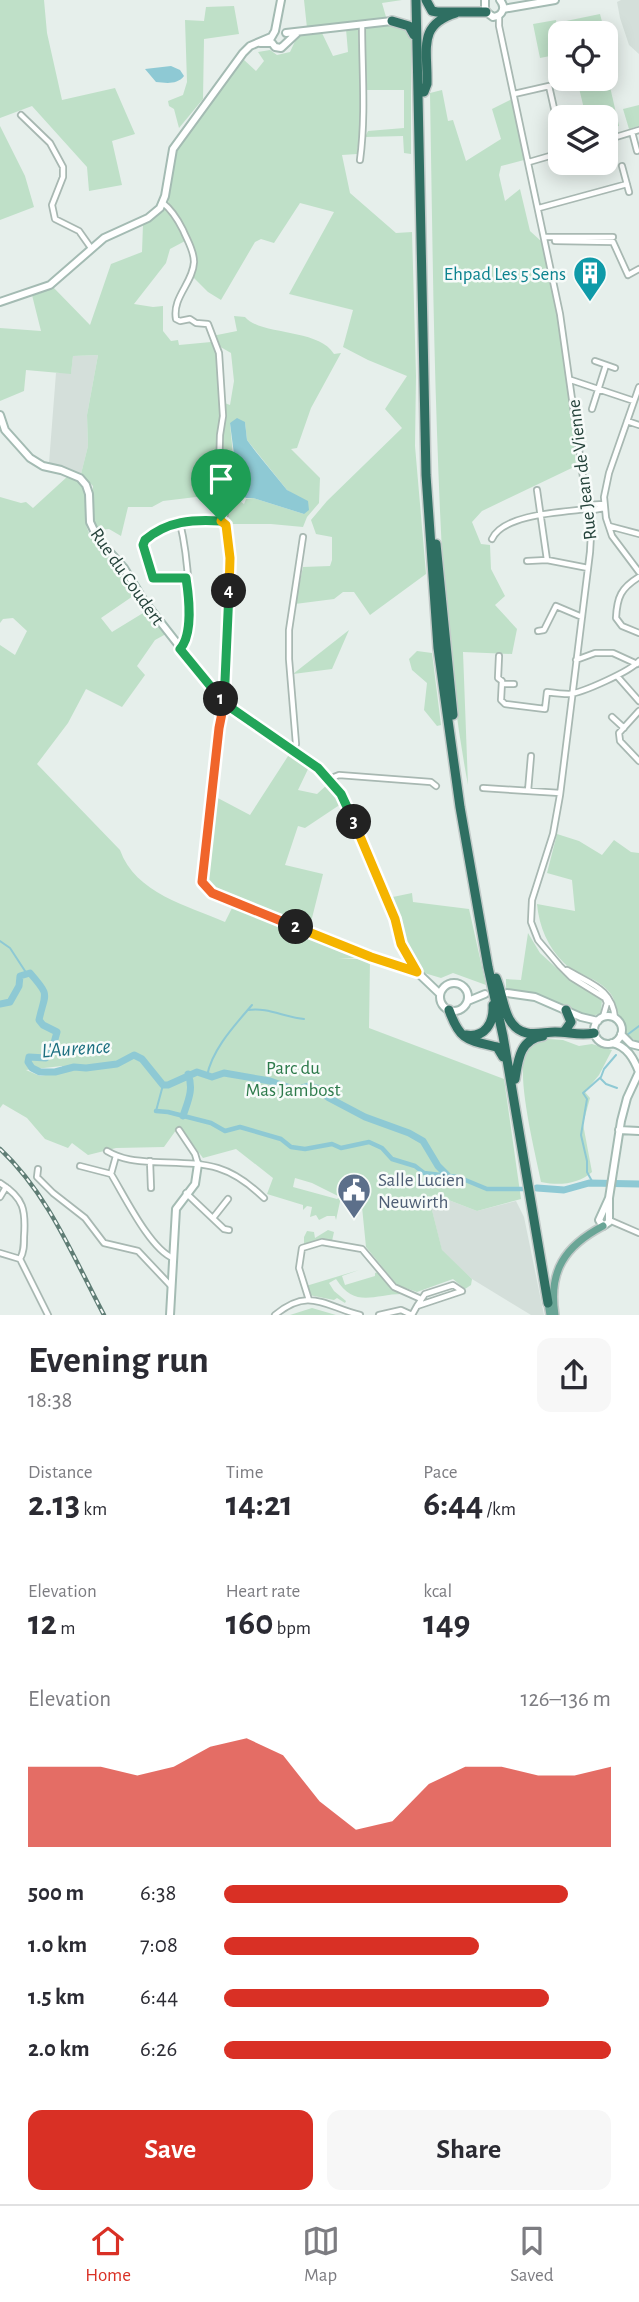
<!DOCTYPE html>
<html lang="en">
<head>
<meta charset="utf-8">
<style>
  :root { --surface:#fff; --page:#f7f7f7; --text:#2b2b33; --muted:#7c7c81; --line:#e1e1e2; --accent:#d93025 }
  body { margin:0; font-family:"Alegreya Sans",sans-serif; background:var(--page); color:var(--text); height:100vh; display:flex; flex-direction:column; font-size:26px; white-space:nowrap }
  * { box-sizing:border-box; margin:0 }
  p { font-size:23px; color:var(--muted) }
  .icon { flex:none; width:38px; height:38px; fill:none; stroke:currentColor; stroke-width:2; stroke-linecap:round; stroke-linejoin:round }
  .map { position:relative; height:1315px; overflow:hidden }
  .drawer { display:flex; flex-direction:column; background:var(--surface); flex:1 }
  .drawer>* { flex:none }
  .fabs { position:absolute; left:548px; top:21px; display:grid; gap:14px }
  .fabs a { display:grid; place-items:center; width:70px; height:70px; border-radius:14px; background:var(--surface); box-shadow:0 4px 18px #0003; font-size:35px }
  .pin { position:absolute; display:grid; place-items:center; width:60px; height:60px; color:#fff; margin:-72px -30px; border-radius:50% 50% 50% 0; rotate:-45deg; box-shadow:0 0 7px #0007 }
  .pin .icon { rotate:45deg }
  .km { position:absolute; width:35px; height:35px; margin:-18px; border-radius:50%; background:#222; color:#fff; font-size:19px; line-height:35px; text-align:center }
  .round { display:grid; place-items:center; flex:none; width:74px; height:74px; border-radius:14px; background:var(--page) }
  .overview { display:flex; align-items:center; justify-content:space-between; height:119px; padding:0 28px }
  h1 { font-size:38px; font-weight:700; line-height:52px }
  .stats { display:grid; grid-template-columns:repeat(3,1fr); gap:10px; height:119px; padding:7px 28px }
  .stats div { display:grid; align-content:center }
  .stats b { font-size:35px; font-weight:700 }
  .stats small { font-size:19px; font-weight:400 }
  .stats p { font-size:19px }
  .chart { height:196px; padding:14px 28px }
  .chart p { display:flex; justify-content:space-between }
  .chart svg { width:100%; height:126px; margin-top:7px; fill:var(--accent); opacity:.7 }
  .button { display:flex; gap:14px; margin-top:auto; padding:14px 28px }
  .button a { flex:1; height:80px; border-radius:14px; background:var(--accent); color:#fff; font-size:28px; font-weight:700; line-height:80px; text-align:center }
  .button a+a { background:var(--page); color:var(--text) }
  ul { padding:0 28px; list-style:none; font-size:23px }
  li { display:grid; grid-template-columns:112px 84px 1fr; align-items:center; height:52px }
  li i { height:18px; border-radius:9px; background:var(--accent) }
  .menu { display:flex; justify-content:space-around; align-items:center; height:98px; border-top:2px solid var(--line); background:var(--surface); font-size:19px; color:var(--muted) }
  .menu a { display:grid; justify-items:center; gap:4px }
  .menu .on { color:var(--accent) }
  .map>svg:first-child { display:block }
  .built { fill:#d4dfda }
  .green { fill:#bfe0c8; fill-rule:evenodd }
  .water { fill:#8ec9d4 }
  .lines { fill:none; stroke-linecap:round; stroke-linejoin:round }
  .stream { stroke:#8ec9d4; stroke-width:2 }
  .canal { stroke:#8ec9d4; stroke-width:4.5 }
  .river { stroke:#8ec9d4; stroke-width:7 }
  .street-casing { stroke:#a8b8b2; stroke-width:8 }
  .secondary-casing { stroke:#a4bbb3; stroke-width:10 }
  .primary-casing { stroke:#c2cac8; stroke-width:10 }
  .highway-casing { stroke:#c2cac8; stroke-width:12 }
  .street { stroke:#fff; stroke-width:4.5 }
  .secondary { stroke:#fff; stroke-width:6 }
  .primary { stroke:#6aa596; stroke-width:7 }
  .highway { stroke:#2f6f62; stroke-width:9 }
  .rail-casing { stroke:#5f7d75; stroke-width:4.5 }
  .rail { stroke:#f7fbf9; stroke-width:2; stroke-dasharray:5; stroke-linecap:butt }
  .split-1-casing { stroke:#fff; stroke-width:14 }
  .split-2-casing { stroke:#fff; stroke-width:14 }
  .split-3-casing { stroke:#fff; stroke-width:14 }
  .split-4-casing { stroke:#fff; stroke-width:14 }
  .split-5-casing { stroke:#fff; stroke-width:14 }
  .split-1 { stroke:#22a559; stroke-width:9 }
  .split-2 { stroke:#f0652b; stroke-width:9 }
  .split-3 { stroke:#f5b400; stroke-width:9 }
  .split-4 { stroke:#22a559; stroke-width:9 }
  .split-5 { stroke:#f5b400; stroke-width:9 }
  .labels { text-anchor:middle; stroke-width:5; stroke-linejoin:round; paint-order:stroke }
  .culture-label { font-size:19px; fill:#0d838f; stroke:#f7fbf9; text-anchor:end }
  .street-label { font-size:19px; fill:#24423a; stroke:#f7fbf9 }
  .park-label { font-size:19px; fill:#2d7a4b; stroke:#f7fbf9 }
  .service-label { font-size:19px; fill:#4e5e75; stroke:#f7fbf9; text-anchor:start }
  .water-label { font-size:21px; font-style:italic; fill:#1c6f80; stroke:#f7fbf9 }
</style>
</head>
<body>
<div class="map">
<svg width="639" height="1315" viewBox="0 0 639 1315">
  <rect width="100%" height="100%" fill="#e6efeb"/>
  <path class="built" d="M 621,0 L 639,0 L 639,54 L 629,45 L 620,18 L 617,2 Z
    M 98,355 L 87,415 L 88,446 L 80,478 L 51,468 L 49,463 L 56,373 L 71,373 L 73,356 Z
    M 446,1199 L 477,1211 L 516,1201 L 524,1217 L 544,1315 L 531,1315 L 472,1279 L 442,1251 L 430,1202 Z"/>
  <path class="green" d="M 0,0 L 44,0 L 47,33 L 62,100 L 115,88 L 135,134 L 112,141 L 122,185 L 89,191 L 87,167 L 32,106 L 0,118 Z
    M 304,0 L 402,0 L 382,3 L 386,17 L 382,19 L 307,28 Z
    M 234,6 L 239,34 L 204,39 L 203,99 L 179,128 L 174,109 L 169,106 L 168,101 L 183,95 L 187,82 L 185,20 L 204,21 L 206,7 Z
    M 600,14 L 605,33 L 569,33 L 566,21 Z
    M 556,20 L 560,54 L 540,58 L 533,24 Z
    M 389,25 L 408,29 L 411,37 L 411,154 L 404,153 L 403,136 L 365,137 L 368,131 L 404,128 L 404,90 L 366,90 L 364,32 L 368,26 Z
    M 358,27 L 362,115 L 357,154 L 342,155 L 350,193 L 396,233 L 412,232 L 416,376 L 415,446 L 426,574 L 370,615 L 354,592 L 343,592 L 334,599 L 295,604 L 303,567 L 330,566 L 332,560 L 332,537 L 316,534 L 311,520 L 327,501 L 402,428 L 385,409 L 407,376 L 368,360 L 343,347 L 353,310 L 289,294 L 334,212 L 300,203 L 274,243 L 261,239 L 255,242 L 221,300 L 208,292 L 193,277 C 195,243 181,238 170,209 C 164,192 172,164 177,148 L 243,59 L 256,71 L 264,61 L 258,52 L 270,50 L 277,55 L 290,52 L 297,37 L 305,34 L 322,33 L 333,56 L 348,52 L 346,29 Z
    M 608,78 L 619,126 L 606,129 L 606,117 L 586,117 L 578,84 Z
    M 442,90 L 448,121 L 453,120 L 466,161 L 501,139 L 492,109 L 512,99 L 524,160 L 501,166 L 499,175 L 505,201 L 520,189 L 530,231 L 542,242 L 567,366 L 576,466 L 482,511 L 472,522 L 481,544 L 490,545 L 491,569 L 505,596 L 495,605 L 517,629 L 512,654 L 463,652 L 468,785 C 446,668 441,550 437,432 C 433,319 432,206 430,93 Z
    M 639,105 L 639,126 L 629,129 L 623,109 Z
    M 0,126 L 25,176 L 34,207 L 0,220 Z
    M 166,209 L 169,211 L 185,241 L 170,249 L 166,263 L 134,304 L 153,307 L 163,306 L 163,331 L 171,341 L 178,340 L 179,345 L 211,342 L 215,344 L 212,336 L 237,331 L 234,316 L 245,317 C 261,336 318,328 334,354 L 341,353 L 311,408 L 297,448 L 291,449 L 320,478 L 319,503 L 307,517 L 303,527 L 271,524 L 229,524 L 227,493 L 223,493 L 219,473 L 217,475 L 221,494 L 163,501 L 152,507 L 128,507 L 121,536 L 109,529 L 97,530 L 91,512 L 93,486 L 81,474 L 88,446 L 87,415 L 98,355 L 73,356 L 71,374 L 26,370 L 24,391 L 0,401 L 0,328 L 41,331 L 32,295 L 53,287 L 90,325 L 111,264 L 142,252 L 143,224 ZM 217,345 L 231,353 L 234,381 L 230,405 L 222,402 ZM 245,422 L 247,440 L 287,490 L 300,499 L 304,514 L 253,498 L 246,499 L 244,504 L 237,499 L 230,423 Z
    M 68,476 C 99,491 77,509 89,533 C 96,545 110,555 119,566 C 126,574 131,585 136,594 L 101,618 L 112,632 L 148,610 L 166,634 L 155,640 L 137,666 L 145,675 L 122,707 L 86,689 L 68,723 L 37,764 L 120,850 C 135,893 188,906 225,922 L 234,904 L 371,957 L 339,959 L 370,959 L 369,1028 L 504,1079 L 521,1199 L 477,1211 L 446,1199 L 430,1202 L 442,1250 L 472,1279 L 471,1285 L 465,1289 L 453,1279 L 417,1292 L 397,1285 L 366,1247 L 362,1207 L 341,1197 L 336,1220 L 335,1216 L 327,1216 L 319,1220 L 316,1215 L 310,1217 L 312,1207 L 307,1206 L 303,1210 L 303,1205 L 267,1194 L 273,1178 L 236,1149 L 203,1158 L 179,1126 L 164,1147 L 116,1148 L 88,1155 L 72,1143 L 68,1148 L 45,1139 L 27,1118 L 3,1104 L 0,1108 L 0,645 L 15,655 L 27,631 L 13,618 L 3,619 L 0,623 L 0,497 L 21,503 L 26,502 L 33,508 ZM 62,1066 L 63,1072 L 40,1076 L 26,1070 ZM 295,1178 L 312,1183 L 340,1197 L 337,1199 L 293,1187 Z
    M 349,630 L 332,669 L 293,674 Z
    M 417,651 L 432,653 L 441,725 L 437,726 L 424,710 L 427,683 L 412,670 L 409,659 Z
    M 290,753 L 309,767 L 298,790 L 317,794 L 329,783 L 341,804 L 305,828 L 298,826 L 285,865 L 323,874 L 309,930 L 211,890 L 205,881 L 214,796 L 250,815 Z
    M 557,834 L 579,841 L 602,855 L 614,840 L 631,852 L 639,853 L 639,1043 L 625,1033 C 625,1023 622,1021 618,1013 C 615,1006 615,999 610,993 C 599,978 577,975 564,963 C 548,948 539,926 537,904 L 575,911 L 572,880 L 547,873 Z
    M 412,893 L 413,902 L 469,909 L 486,985 L 453,973 L 441,978 L 421,972 L 404,943 L 388,898 Z
    M 528,933 L 540,953 L 562,973 L 602,1000 L 601,1013 C 583,1023 552,997 534,993 C 525,991 515,992 506,991 L 506,979 L 521,980 Z
    M 548,1039 L 563,1040 L 579,1046 L 592,1044 L 612,1050 L 599,1075 L 585,1092 L 590,1098 L 583,1124 L 592,1172 C 578,1184 560,1186 541,1182 C 536,1156 515,1074 526,1052 C 530,1044 540,1041 548,1039 Z
    M 328,1230 L 334,1232 L 332,1241 L 322,1240 L 304,1245 L 304,1237 L 307,1231 L 314,1232 L 315,1238 Z
    M 359,1270 L 342,1276 L 345,1285 L 375,1276 L 375,1273 L 378,1272 L 393,1290 L 402,1294 C 374,1294 355,1309 336,1279 L 329,1283 L 334,1291 L 346,1301 L 345,1303 L 337,1298 L 334,1300 L 309,1295 L 306,1286 Z
    M 312,1308 L 336,1315 L 290,1315 Z"/>
  <path class="water" d="M 171,66 L 180,70 L 184,76 C 177,85 166,83 156,82 L 145,69 Z
    M 237,418 L 245,422 L 247,440 L 256,452 L 287,490 L 308,501 L 309,510 L 304,514 L 253,498 L 246,498 L 239,494 L 230,423 Z"/>
  <g class="lines">
    <path class="stream" d="M 0,941 L 10,948 L 27,974
      M 248,1010 C 267,1007 284,1017 304,1019
      M 627,1035 L 639,1026
      M 207,1076 C 212,1049 235,1025 252,1005
      M 601,1079 L 606,1084 L 617,1088
      M 156,1111 L 163,1085
      M 593,1183 L 587,1172 L 587,1161 L 581,1135 L 587,1099 L 583,1093 L 601,1077 L 604,1069 L 616,1055"/>
    <path class="canal" d="M 156,1111 L 168,1112 L 211,1123 L 225,1131 L 240,1127 L 281,1139 L 291,1147 L 305,1149 L 332,1144 L 341,1148 L 369,1142 L 382,1148 L 392,1159 L 415,1166 L 424,1173 L 458,1177 L 487,1189 L 524,1189"/>
    <path class="river" d="M 0,1004 L 10,1002 L 19,986 L 20,976 L 30,973 C 51,997 45,992 39,1020 L 43,1025 L 57,1032 L 52,1050 L 46,1058 L 29,1057 L 28,1062 L 32,1068 L 40,1072 L 55,1072 L 74,1067 L 86,1068 L 117,1064 L 134,1055 L 142,1059 L 163,1085 L 168,1085 L 197,1072 L 212,1077 L 224,1073 L 270,1081 L 296,1090 L 308,1086 L 316,1088 L 329,1098 L 365,1117 L 409,1133 L 423,1141 L 438,1166 L 447,1175
      M 183,1116 C 188,1101 194,1089 188,1074
      M 537,1188 L 564,1190 L 589,1183 L 639,1184"/>
    <g class="street-casing">
      <path id="street" d="M 499,15 L 499,26 L 560,314 L 591,534 L 590,552 L 560,795 L 553,834 L 532,900 L 531,922 L 538,940 L 560,966 L 571,977 L 605,998 L 607,1003 L 603,1017
        M 514,94 L 549,86 L 560,135
        M 21,115 L 50,143 L 63,167 L 63,177 L 52,205 L 55,219 L 79,231 L 91,248
        M 632,132 L 637,151
        M 606,140 L 639,130
        M 360,160 C 366,115 362,70 362,25
        M 529,162 L 560,153
        M 622,166 L 629,192
        M 163,203 C 172,210 178,220 183,230 C 187,240 194,250 194,262 C 193,283 172,297 176,319 L 180,321 L 190,319 L 196,323 L 208,324 L 219,353 L 223,416 L 220,435 L 219,472 L 225,515 L 221,521
        M 539,208 L 627,184
        M 545,237 L 613,237
        M 555,237 L 555,241 L 613,242 L 628,275 L 639,269
        M 595,361 L 615,368
        M 571,380 L 634,401
        M 639,387 L 609,473 L 604,497 L 606,518 L 612,536 L 639,572
        M 592,409 L 606,365
        M 627,421 L 639,425
        M 537,490 L 547,560
        M 587,505 L 604,504
        M 588,511 L 604,508
        M 221,521 L 226,525 L 230,571 L 226,632 L 225,697 L 219,728 L 202,882 L 212,893 L 371,957 L 417,972
        M 180,523 C 166,525 149,531 143,545 L 153,578 L 186,578
        M 609,526 L 639,534
        M 492,539 C 503,514 563,512 588,509
        M 527,561 L 547,560 L 588,568
        M 639,577 C 621,588 617,597 616,618 L 622,626 L 639,633
        M 538,631 L 544,630 L 556,606 L 582,617
        M 181,649 C 197,631 186,547 180,523 L 221,521
        M 499,656 L 498,678 L 502,681 L 501,700 L 505,704 L 545,709 L 547,692 C 554,693 562,694 569,694 C 582,693 631,671 639,661
        M 576,660 L 595,653 L 613,653 L 637,664
        M 617,676 L 639,701
        M 502,684 L 514,684
        M 639,711 L 619,733 L 620,741 L 639,761
        M 612,717 L 624,728
        M 293,751 L 296,744 L 289,659 L 289,630 L 303,537
        M 329,779 L 339,775 L 431,782 L 436,786
        M 483,788 L 560,793
        M 528,791 L 531,756
        M 567,970 C 590,984 612,988 615,1018
        M 179,1130 L 195,1154 L 198,1164
        M 107,1151 C 122,1160 137,1161 154,1162 C 204,1164 226,1161 264,1198
        M 150,1161 L 151,1188
        M 80,1166 L 111,1174 C 124,1195 150,1249 173,1258
        M 38,1169 L 37,1177 L 53,1193 L 85,1218 L 104,1243 L 138,1251 L 171,1286
        M 111,1174 L 116,1156
        M 0,1183 C 24,1198 26,1210 24,1237 C 24,1245 24,1252 20,1259
        M 186,1193 L 224,1229 L 229,1230
        M 0,1197 L 6,1187
        M 213,1218 L 228,1199
        M 609,1220 L 639,1233
        M 0,1253 L 20,1259
        M 20,1259 L 48,1315
        M 309,1300 L 299,1268 L 302,1248 L 322,1242 L 362,1249 L 394,1287 L 421,1299
        M 275,1315 C 309,1286 326,1307 360,1315
        M 379,1315 L 401,1310 L 412,1315
        M 412,1315 L 417,1306 L 462,1291 L 453,1285 L 425,1294 L 417,1306"/>
    </g>
    <g class="secondary-casing">
      <path id="secondary" d="M 485,0 L 485,11 L 493,17 C 503,16 506,7 500,0
        M 503,9 L 555,0
        M 286,33 L 392,21
        M 271,38 L 275,31 L 281,0
        M 260,43 L 272,43 L 275,47 L 281,48 L 297,33
        M 0,302 L 50,285 L 104,238 L 148,218 L 160,208 L 165,196 L 173,149 L 243,53 L 250,46 L 271,37
        M 0,415 L 5,430 L 30,458 L 43,466 L 61,470 L 80,478 L 86,485 L 89,494 L 90,522 L 98,539 L 124,568 L 144,601 L 224,703 L 318,768 L 335,786 L 347,807 L 365,845 L 395,920 L 405,952 L 417,972 L 440,994
        M440 997a14 14 0 1 1 28 0a14 14 0 1 1-28 0Z
        M 507,993 L 535,997 L 581,1017 L 598,1021
        M 468,1001 L 485,994
        M594 1030a14 14 0 1 1 28 0a14 14 0 1 1-28 0Z
        M 621,1034 L 631,1044 L 639,1046
        M 612,1043 C 627,1046 634,1059 639,1072
        M 619,1130 L 639,1131
        M 609,1198 L 599,1220 L 603,1226 L 609,1222 L 609,1198 L 621,1121 L 627,1098 L 639,1072
        M 170,1315 L 176,1209 L 195,1184 L 198,1164"/>
    </g>
    <g class="primary-casing">
      <path id="primary" d="M 548,1303 L 550,1315
        M 555,1315 C 548,1271 565,1246 603,1226"/>
    </g>
    <g class="highway-casing">
      <path id="highway" d="M 416,0 L 426,475 L 438,648 L 460,807 L 488,967 L 503,1036 L 548,1303
        M 426,0 L 432,11 L 437,12 L 486,12
        M 392,21 L 409,26 L 414,35
        M 424,92 L 427,84 C 428,49 417,25 456,13
        M 436,544 L 453,715
        M 496,978 C 504,996 503,1028 527,1033 C 536,1035 546,1032 555,1032 C 569,1032 580,1036 594,1033
        M 449,1010 C 460,1041 467,1040 497,1047 L 503,1057
        M 564,1032 L 571,1022 L 566,1010
        M 466,1035 C 485,1038 494,1023 493,1005
        M 515,1079 C 518,1060 520,1039 543,1036"/>
    </g>
    <use href="#street" class="street"/>
    <use href="#secondary" class="secondary"/>
    <use href="#primary" class="primary"/>
    <use href="#highway" class="highway"/>
    <g class="rail-casing">
      <path id="rail" d="M 0,1149 C 49,1195 73,1257 104,1315"/>
    </g>
    <use href="#rail" class="rail"/>
  </g>
  <g class="lines">
    <g class="split-1-casing">
      <path id="split-1" d="M 221,699 L 180,649 C 193,635 189,597 186,578 L 153,578 L 143,545 L 145,540 C 167,521 193,519 221,521"/>
    </g>
    <g class="split-2-casing">
      <path id="split-2" d="M 221,699 L 224,703 L 219,728 L 202,882 L 212,893 L 296,927"/>
    </g>
    <g class="split-3-casing">
      <path id="split-3" d="M 296,927 L 371,957 L 417,972 L 401,944 L 395,919 L 354,822"/>
    </g>
    <g class="split-4-casing">
      <path id="split-4" d="M 229,591 L 224,703 L 318,768 L 341,794 L 354,822"/>
    </g>
    <g class="split-5-casing">
      <path id="split-5" d="M 221,521 L 226,525 L 230,558 L 229,591"/>
    </g>
    <use href="#split-1" class="split-1"/>
    <use href="#split-2" class="split-2"/>
    <use href="#split-3" class="split-3"/>
    <use href="#split-4" class="split-4"/>
    <use href="#split-5" class="split-5"/>
  </g>
  <defs>
    <g id="building-pin" transform="scale(1.75)"><path d="M0 17L-7.5 6A9.5 9.5 0 1 1 7.5 6Z" fill="#0f9aa8" stroke="#f7fbf9"/><path d="M-4-6H4V6H1V3H-1V6H-4ZM-2.5-4.3h1.7v1.8h-1.7ZM.8-4.3h1.7v1.8H.8ZM-2.5-1h1.7V.8h-1.7ZM.8-1h1.7V.8H.8Z" fill="#fff"/></g>
    <g id="civic-pin" transform="scale(1.75)"><path d="M0 17L-7.5 6A9.5 9.5 0 1 1 7.5 6Z" fill="#5c6f8a" stroke="#f7fbf9"/><path d="M-.6-6.5H3V-4.5H.6V-3L4-1V1h2V6H-6V1h2V-1L-.6-3ZM-1.2 2.5V6h2.4V2.5Z" fill="#fff"/></g>
  </defs>
  <g fill-rule="evenodd">
    <use href="#building-pin" x="590" y="273"/>
    <use href="#civic-pin" x="354" y="1190"/>
  </g>
  <g class="labels">
    <g class="culture-label">
      <text x="566" y="280">Ehpad Les 5 Sens</text>
    </g>
    <g class="street-label">
      <text transform="translate(581 470) rotate(-97)" y="7">Rue Jean de Vienne</text>
      <text transform="translate(128 576) rotate(55)" y="7">Rue du Coudert</text>
    </g>
    <g class="park-label">
      <text x="293" y="1074">Parc du<tspan x="293" dy="22">Mas Jambost</tspan></text>
    </g>
    <g class="service-label">
      <text x="378" y="1186">Salle Lucien<tspan x="378" dy="22">Neuwirth</tspan></text>
    </g>
    <g class="water-label">
      <text transform="translate(76 1048) rotate(-4)" y="7">L'Aurence</text>
    </g>
  </g>
</svg>
<div class="fabs">
<a><svg class="icon" aria-label="locate" viewBox="0 0 24 24"><circle cx="12" cy="12" r="6"/><path d="M12 2v4M12 18v4M2 12h4M18 12h4"/></svg></a>
<a><svg class="icon" aria-label="layers" viewBox="0 0 24 24"><path d="M12 4l9 5-9 5-9-5zM3 14l9 5 9-5"/></svg></a>
</div>
<div class="pin" style="left:221px;top:521px;background:#1e9e55"><svg class="icon" aria-label="arrive" viewBox="0 0 24 24"><path d="M6 21V4h12l-3 4 3 4H6"/></svg></div>
<b class="km" style="left:221px;top:699px">1</b>
<b class="km" style="left:296px;top:927px">2</b>
<b class="km" style="left:354px;top:822px">3</b>
<b class="km" style="left:229px;top:591px">4</b>
</div>
<section class="drawer">
<div class="overview"><div><h1>Evening run</h1><p>18:38</p></div><a class="round"><svg class="icon" aria-label="share" viewBox="0 0 24 24"><path d="M12 15V3M7 8l5-5 5 5M5 13v7h14v-7"/></svg></a></div>
<div class="stats">
<div><p>Distance</p><b>2.13<small> km</small></b></div>
<div><p>Time</p><b>14:21</b></div>
<div><p>Pace</p><b>6:44<small> /km</small></b></div>
</div>
<div class="stats">
<div><p>Elevation</p><b>12<small> m</small></b></div>
<div><p>Heart rate</p><b>160<small> bpm</small></b></div>
<div><p>kcal</p><b>149</b></div>
</div>
<div class="chart"><p><span>Elevation</span>126–136 m</p>
<svg viewBox="0 0 160 44" preserveAspectRatio="none"><path d="M0 44V16L10 16L20 16L30 19L40 16L50 9L60 6L70 12L80 28L90 38L100 35L110 22L120 16L130 16L140 19L150 19L160 16V44z"/></svg>
</div>
<ul>
<li><b>500 m</b>6:38<i style="width:89%"></i></li>
<li><b>1.0 km</b>7:08<i style="width:66%"></i></li>
<li><b>1.5 km</b>6:44<i style="width:84%"></i></li>
<li><b>2.0 km</b>6:26<i style="width:100%"></i></li>
</ul>
<div class="button"><a>Save</a><a>Share</a></div>
</section>
<nav class="menu">
<a class="on"><svg class="icon" aria-label="home" viewBox="0 0 24 24"><path d="M3 11l9-7 9 7M6 9v11h12V9"/></svg>Home</a>
<a><svg class="icon" aria-label="map" viewBox="0 0 24 24"><path d="M3 6l6-2 6 2 6-2v14l-6 2-6-2-6 2zM9 4v14M15 6v14"/></svg>Map</a>
<a><svg class="icon" aria-label="saved" viewBox="0 0 24 24"><path d="M7 4h10v16l-5-4-5 4z"/></svg>Saved</a>
</nav>
</body>
</html>
